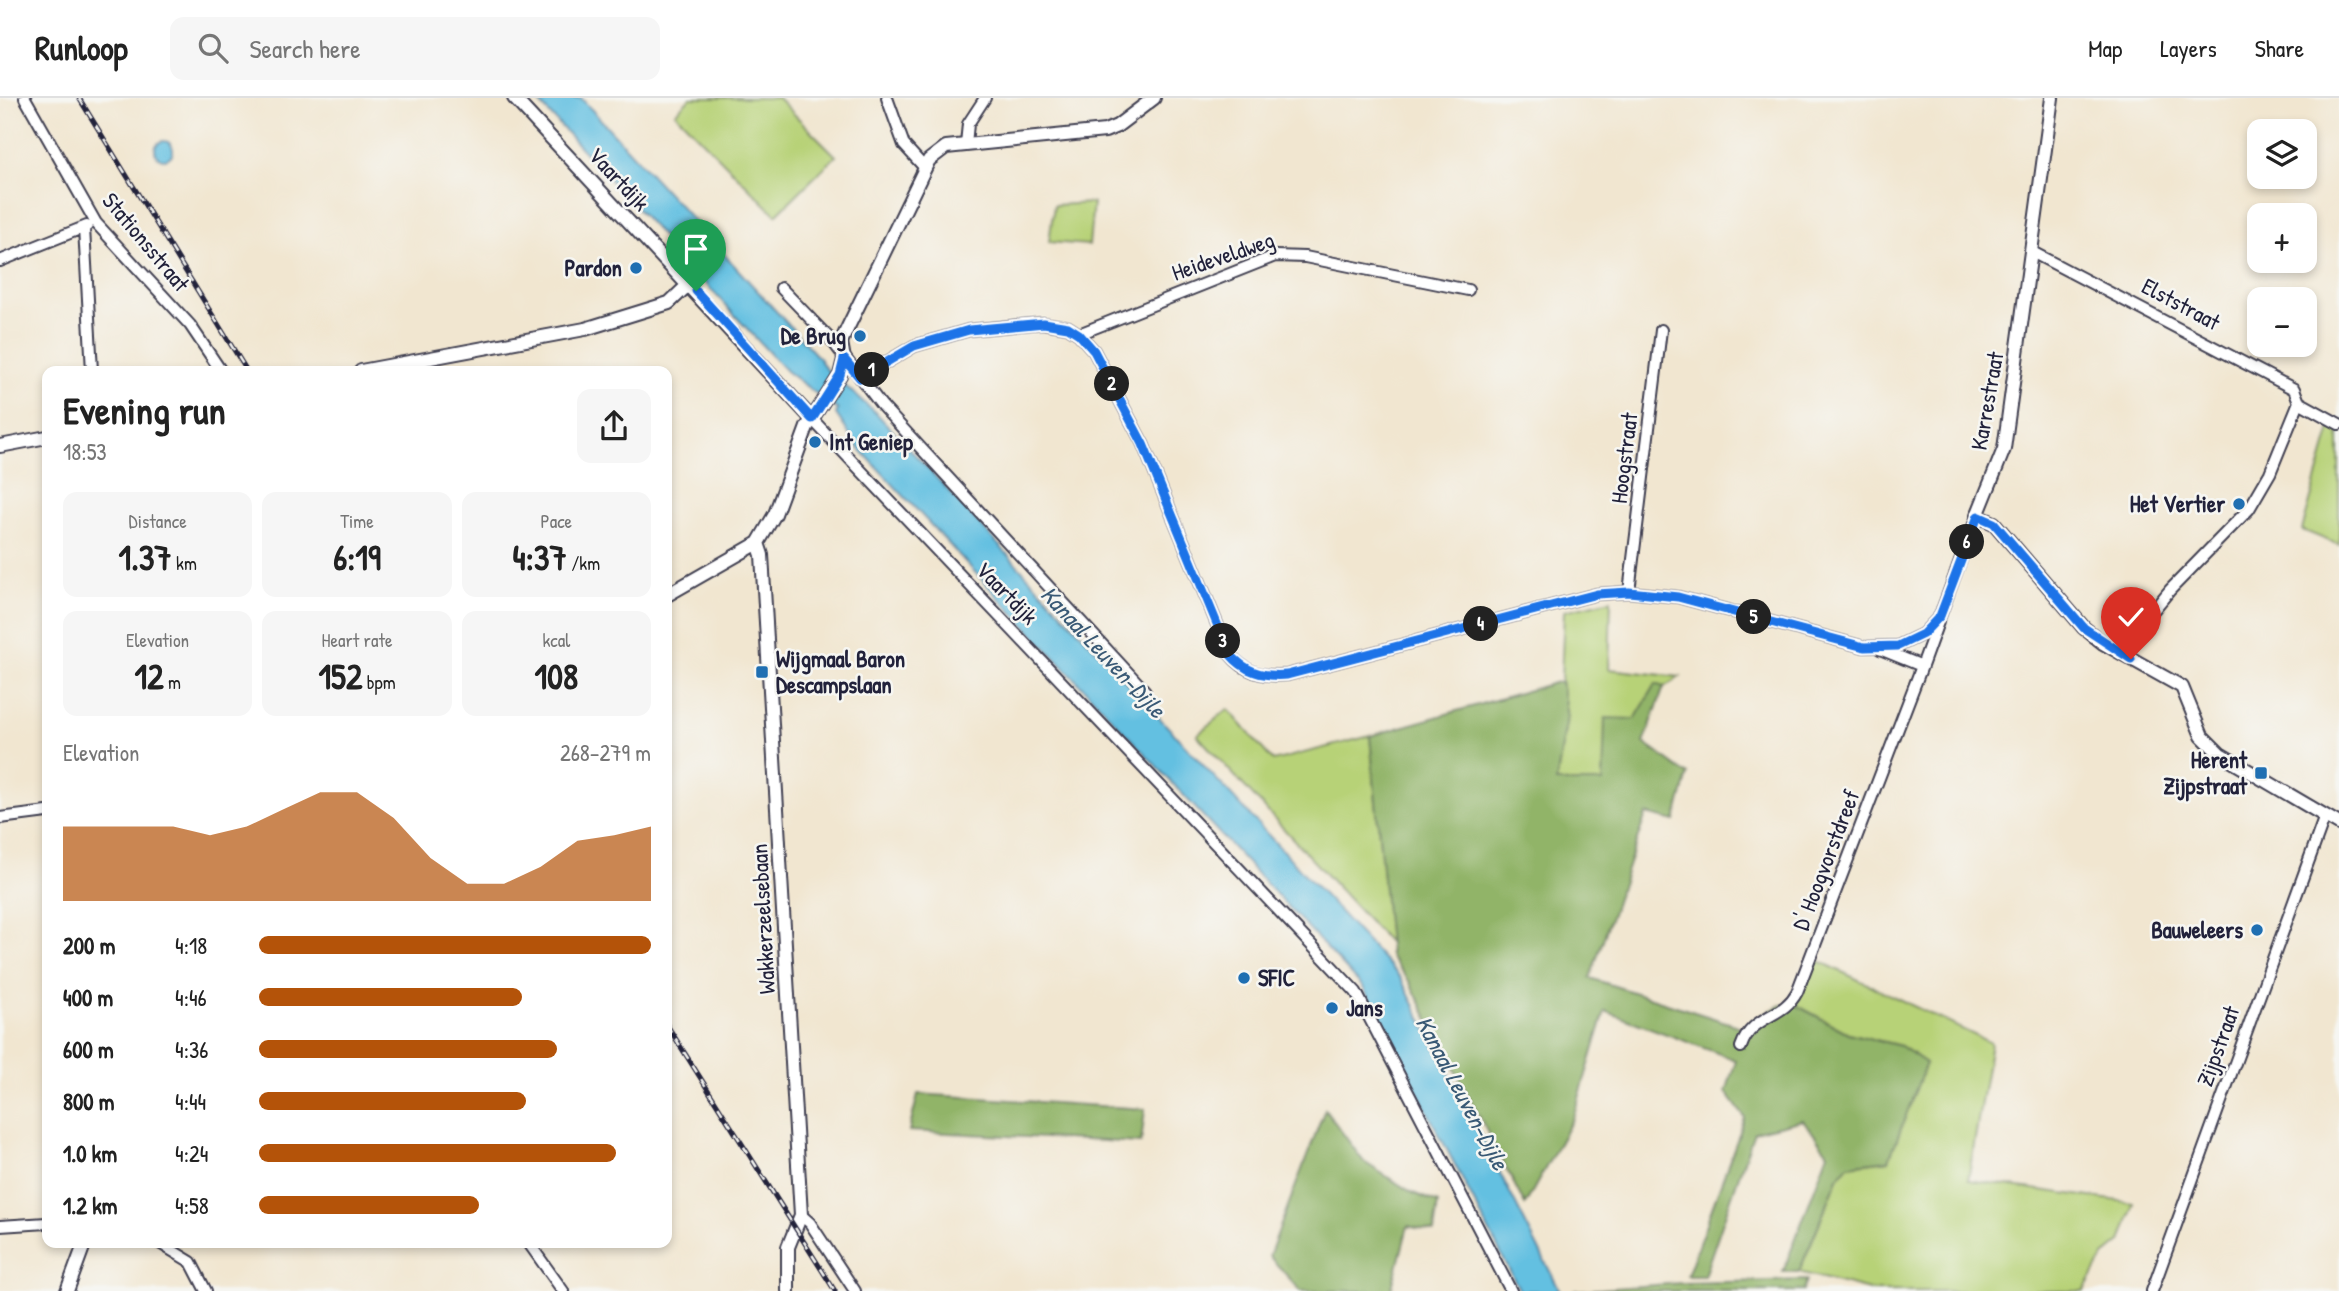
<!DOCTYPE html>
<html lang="en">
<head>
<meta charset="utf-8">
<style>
  :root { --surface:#fff; --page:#f6f6f6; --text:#222; --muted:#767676; --line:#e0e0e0; --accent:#b45309 }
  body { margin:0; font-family:"Patrick Hand",sans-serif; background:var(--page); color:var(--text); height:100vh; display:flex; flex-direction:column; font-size:26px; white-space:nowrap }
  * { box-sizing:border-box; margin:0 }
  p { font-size:23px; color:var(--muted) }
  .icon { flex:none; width:38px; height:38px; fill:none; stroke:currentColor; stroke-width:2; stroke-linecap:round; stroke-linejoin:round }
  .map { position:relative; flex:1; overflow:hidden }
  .side { position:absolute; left:42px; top:268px; width:630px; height:882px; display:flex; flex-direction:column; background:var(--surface); border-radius:14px; box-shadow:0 4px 10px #0003 }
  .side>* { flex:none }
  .buttons { position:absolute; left:2247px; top:21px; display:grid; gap:14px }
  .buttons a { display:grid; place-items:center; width:70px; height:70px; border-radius:14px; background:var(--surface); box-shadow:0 4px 10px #0003; font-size:35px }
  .pin { position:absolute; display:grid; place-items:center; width:60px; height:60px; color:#fff; margin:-72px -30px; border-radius:50% 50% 50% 0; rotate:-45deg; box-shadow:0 0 7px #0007 }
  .pin .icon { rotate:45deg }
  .km { position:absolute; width:35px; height:35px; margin:-18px; border-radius:50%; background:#222; color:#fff; font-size:19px; line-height:35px; text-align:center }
  .round { display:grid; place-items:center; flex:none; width:74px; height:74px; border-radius:14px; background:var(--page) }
  .overview { display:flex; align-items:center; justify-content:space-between; height:119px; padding:0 21px }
  h1 { font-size:38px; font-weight:800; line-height:52px }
  .figures { display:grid; grid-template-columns:repeat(3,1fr); gap:10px; height:119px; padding:7px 21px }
  .figures div { display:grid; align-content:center; border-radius:14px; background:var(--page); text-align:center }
  .figures b { font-size:35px; font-weight:800 }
  .figures small { font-size:19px; font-weight:400 }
  .figures p { font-size:19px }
  .chart { height:196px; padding:14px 21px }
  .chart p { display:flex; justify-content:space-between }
  .chart svg { width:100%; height:126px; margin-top:7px; fill:var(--accent); opacity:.7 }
  ul { padding:0 21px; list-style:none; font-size:23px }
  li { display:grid; grid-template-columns:112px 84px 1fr; align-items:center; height:52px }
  li i { height:18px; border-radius:9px; background:var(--accent) }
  header { display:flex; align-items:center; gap:42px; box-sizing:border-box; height:98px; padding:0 35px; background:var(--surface); border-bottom:2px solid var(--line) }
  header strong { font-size:33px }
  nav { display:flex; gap:38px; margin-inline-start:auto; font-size:24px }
  .search { width:490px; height:63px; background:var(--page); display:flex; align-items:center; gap:18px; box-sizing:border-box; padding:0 24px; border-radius:14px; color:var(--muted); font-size:26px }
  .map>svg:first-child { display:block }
  .green { fill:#b7d277; stroke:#6c7a59; stroke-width:2 }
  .forest { fill:#91b468; stroke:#5a6b52; stroke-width:2 }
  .water { fill:#63c0e1; stroke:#42718e; stroke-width:2 }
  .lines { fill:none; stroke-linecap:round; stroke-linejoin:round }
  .minor-casing { stroke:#413f51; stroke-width:14 }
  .tertiary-casing { stroke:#413f51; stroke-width:16 }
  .minor { stroke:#fff; stroke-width:10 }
  .tertiary { stroke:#fff; stroke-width:12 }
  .rail-casing { stroke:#22223b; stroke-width:5 }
  .rail { stroke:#f6f6f2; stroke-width:2.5; stroke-dasharray:8; stroke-linecap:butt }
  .route-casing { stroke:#fff; stroke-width:14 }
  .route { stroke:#1a73e8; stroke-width:9 }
  .poi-dot { fill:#1f6fb2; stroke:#f6f6f2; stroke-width:2.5 }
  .labels { text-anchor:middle; stroke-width:5; stroke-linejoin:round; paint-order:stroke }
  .street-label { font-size:23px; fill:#22223b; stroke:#f6f6f2 }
  .poi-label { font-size:23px; font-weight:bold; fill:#22223b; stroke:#f6f6f2; text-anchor:end }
  .water-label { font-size:24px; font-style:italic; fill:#395975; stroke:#f6f6f2 }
</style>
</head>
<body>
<header>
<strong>Runloop</strong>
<div class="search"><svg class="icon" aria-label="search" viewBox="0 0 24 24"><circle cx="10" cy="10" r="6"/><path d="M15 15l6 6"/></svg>Search here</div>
<nav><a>Map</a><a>Layers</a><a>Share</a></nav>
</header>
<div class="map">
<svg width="2339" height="1193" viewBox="0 0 2339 1193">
  <rect width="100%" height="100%" fill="#f6f6f2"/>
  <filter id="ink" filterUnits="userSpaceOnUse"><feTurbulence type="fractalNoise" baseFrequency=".0143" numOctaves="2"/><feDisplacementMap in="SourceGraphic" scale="14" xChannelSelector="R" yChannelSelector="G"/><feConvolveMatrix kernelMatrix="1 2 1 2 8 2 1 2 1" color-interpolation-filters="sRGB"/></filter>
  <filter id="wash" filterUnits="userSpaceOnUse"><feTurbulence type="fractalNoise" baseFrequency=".00686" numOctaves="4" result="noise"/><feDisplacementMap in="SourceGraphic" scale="28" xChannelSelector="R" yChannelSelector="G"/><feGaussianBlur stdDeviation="1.57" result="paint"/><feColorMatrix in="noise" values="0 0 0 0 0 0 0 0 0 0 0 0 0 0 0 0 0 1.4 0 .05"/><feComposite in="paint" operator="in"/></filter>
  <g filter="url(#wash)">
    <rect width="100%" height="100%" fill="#f1e6d0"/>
    <path class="green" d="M 690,0 L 778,0 L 836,58 L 776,117 L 675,15 Z
      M 1093,105 L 1089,147 L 1049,144 L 1054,107 Z
      M 2332,327 L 2339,331 L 2339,447 L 2302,432 Z
      M 1611,502 L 1609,571 L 1680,579 L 1664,589 L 1656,586 L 1603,684 L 1556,684 L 1567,619 L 1561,583 L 1564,513 Z
      M 1228,611 L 1273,663 L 1370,638 L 1389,845 L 1197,637 Z
      M 1817,862 L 1991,945 L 1968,1082 L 2134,1105 L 2121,1144 L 2104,1158 L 2084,1193 L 1873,1193 L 1799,1174 L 1838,1080 L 1848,1067 L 1889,1062 L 1901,948 L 1848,935 L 1796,907 Z"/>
    <path class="forest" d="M 1561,583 L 1567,619 L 1556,684 L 1603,684 L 1605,620 L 1635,621 L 1656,586 L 1664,589 L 1644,645 L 1688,677 L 1675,723 L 1646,716 L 1590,880 L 1747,931 L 1754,921 L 1781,907 L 1796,907 L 1848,935 L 1901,948 L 1926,965 L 1889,1062 L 1848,1067 L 1838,1080 L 1799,1174 L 1783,1174 L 1828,1055 L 1803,1022 L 1754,1034 L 1704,1178 L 1687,1178 L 1745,1020 L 1726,994 L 1736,962 L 1605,913 L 1573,1020 L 1525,1107 L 1409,883 L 1390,858 L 1370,638 Z
      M 918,996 L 1145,1011 L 1141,1045 L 909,1033 Z
      M 1325,1011 L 1364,1064 L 1413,1095 L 1438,1105 L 1434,1134 L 1408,1128 L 1391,1193 L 1301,1193 L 1269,1158 Z
      M 1807,1182 L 1803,1193 L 1573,1193 L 1682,1185 Z"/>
    <path class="water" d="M 535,0 L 581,0 L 819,260 L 825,270 L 879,318 L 1400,879 L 1560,1193 L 1520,1193 L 1363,889 L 857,348 L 836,316 L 838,312 L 786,273 Z
      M155 52a9 9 0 1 1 18 0a9 9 0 1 1-18 0Z"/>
  </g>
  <g filter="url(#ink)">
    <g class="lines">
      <g class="minor-casing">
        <path id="minor" d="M 25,0 L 96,125 L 190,227 L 221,273
          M 887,0 L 904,47 L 924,69
          M 966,46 L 968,26 L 985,0
          M 84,130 L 92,273
          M 2032,154 L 2294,291 L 2299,304 L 2339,326
          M 0,163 L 87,128
          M 781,190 L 833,244 L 882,308 L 1145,593
          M 1079,236 L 1275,158 L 1305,159 L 1468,192
          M 860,280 L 914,248 L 969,232 L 1043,225 L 1068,229 L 1079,236 L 1094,253 L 1143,346 L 1229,555 C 1245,575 1262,579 1287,577 L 1597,496 L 1629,494 L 1678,499 L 1864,549 L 1898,548 L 1923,536 L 1940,518 L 1977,418
          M 812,321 L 1356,894 L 1511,1193
          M 1629,494 L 1661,232
          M 1880,551 L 1922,568 L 1938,524
          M 2119,554 L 2170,492 L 2249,411 L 2270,375 L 2299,304
          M 0,720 L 47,714
          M 1741,949 C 1752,916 1783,921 1797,894 L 1922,568
          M 801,1117 L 810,1125 L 855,1193
          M 0,1128 L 47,1125
          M 158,1144 L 191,1164 L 206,1193
          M 528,1144 L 563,1193
          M 2152,1193 L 2325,718"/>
      </g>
      <g class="tertiary-casing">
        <path id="tertiary" d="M 514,0 L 812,321
          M 2052,0 L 2004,351 L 1977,418 L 1994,425 L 2084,530 L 2103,545 L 2182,589 L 2202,638 L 2220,656 L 2339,726
          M 361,273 L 585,231 L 669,205 L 689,186
          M 0,348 L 47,339
          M 758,445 L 762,457 L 801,1117 L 788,1149 L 788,1193
          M 667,497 L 758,445 L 775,416 L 807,329 L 840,277 L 844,261 L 841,244 L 848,229 L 929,62 L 946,49 L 1105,33 L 1117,28 L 1154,0
          M 67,1193 L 85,1144"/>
      </g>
      <use href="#minor" class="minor"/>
      <use href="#tertiary" class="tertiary"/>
      <g class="rail-casing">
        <path id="rail" d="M 79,0 L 247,273
          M 667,927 L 835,1193"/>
      </g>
      <use href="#rail" class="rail"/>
    </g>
  </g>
  <g class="lines" filter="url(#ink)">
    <g class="route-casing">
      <path id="route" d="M 696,193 L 812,321 L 840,277 L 844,261 L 860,280 L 914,248 L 969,232 L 1044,225 L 1068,229 L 1079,236 L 1094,253 L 1143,346 L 1229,555 C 1245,574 1262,579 1287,577 L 1597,496 L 1629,494 L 1678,499 L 1864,549 L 1898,548 L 1923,536 L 1940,518 L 1978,418 L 1994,425 L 2084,530 L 2131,561"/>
    </g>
    <use href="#route" class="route"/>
  </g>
  <g class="poi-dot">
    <circle cx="636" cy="170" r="7"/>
    <circle cx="860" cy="238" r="7"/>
    <circle cx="815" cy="344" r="7"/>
    <circle cx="2239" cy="406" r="7"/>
    <rect x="755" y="567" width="14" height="14" rx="3.5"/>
    <rect x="2254" y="668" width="14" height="14" rx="3.5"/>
    <circle cx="2257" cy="832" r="7"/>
    <circle cx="1244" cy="880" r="7"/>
    <circle cx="1332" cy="910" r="7"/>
  </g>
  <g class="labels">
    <g class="street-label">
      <text transform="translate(619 81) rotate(47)" y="8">Vaartdijk</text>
      <text transform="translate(146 144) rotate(50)" y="8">Stationsstraat</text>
      <text transform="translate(1223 158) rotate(-19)" y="8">Heideveldweg</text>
      <text transform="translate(2181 206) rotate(28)" y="8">Elststraat</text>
      <text transform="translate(1987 303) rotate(-80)" y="8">Karrestraat</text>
      <text transform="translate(1624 360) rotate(-83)" y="8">Hoogstraat</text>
      <text transform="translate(1007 495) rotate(46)" y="8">Vaartdijk</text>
      <text transform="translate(1826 762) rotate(-69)" y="8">D' Hoogvorstdreef</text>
      <text transform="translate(763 821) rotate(-93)" y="8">Wakkerzeelsebaan</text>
      <text transform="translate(2218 948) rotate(-70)" y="8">Zijpstraat</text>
    </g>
    <g class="poi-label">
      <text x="622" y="178">Pardon</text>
      <text x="846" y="246">De Brug</text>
      <text x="829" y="352" text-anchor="start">Int Geniep</text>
      <text x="2225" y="414">Het Vertier</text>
      <text x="776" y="569" text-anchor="start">Wijgmaal Baron<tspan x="776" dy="26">Descampslaan</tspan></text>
      <text x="2247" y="670">Herent<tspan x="2247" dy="26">Zijpstraat</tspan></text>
      <text x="2243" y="840">Bauweleers</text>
      <text x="1258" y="888" text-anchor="start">SFIC</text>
      <text x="1346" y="918" text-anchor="start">Jans</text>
    </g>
    <g class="water-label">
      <text transform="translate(1103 554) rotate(47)" y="8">Kanaal Leuven-Dijle</text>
      <text transform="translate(1462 995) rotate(62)" y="8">Kanaal Leuven-Dijle</text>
    </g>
  </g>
</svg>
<div class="buttons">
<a><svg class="icon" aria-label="layers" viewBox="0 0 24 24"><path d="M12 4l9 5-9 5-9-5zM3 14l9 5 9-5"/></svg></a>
<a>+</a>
<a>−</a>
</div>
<div class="pin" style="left:696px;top:193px;background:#1e9e55"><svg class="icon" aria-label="arrive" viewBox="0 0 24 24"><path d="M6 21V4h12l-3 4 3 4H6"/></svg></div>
<div class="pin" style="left:2131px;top:561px;background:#d93025"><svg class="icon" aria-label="check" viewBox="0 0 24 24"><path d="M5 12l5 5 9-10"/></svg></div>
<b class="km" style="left:872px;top:272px">1</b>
<b class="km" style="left:1112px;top:286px">2</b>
<b class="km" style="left:1223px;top:543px">3</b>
<b class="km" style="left:1481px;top:526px">4</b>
<b class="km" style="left:1754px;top:519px">5</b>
<b class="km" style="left:1967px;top:444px">6</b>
<section class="side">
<div class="overview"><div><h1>Evening run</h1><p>18:53</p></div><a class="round"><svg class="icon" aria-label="share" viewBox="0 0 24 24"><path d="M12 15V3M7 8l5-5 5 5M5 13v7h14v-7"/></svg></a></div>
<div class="figures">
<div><p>Distance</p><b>1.37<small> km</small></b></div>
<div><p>Time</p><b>6:19</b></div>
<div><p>Pace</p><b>4:37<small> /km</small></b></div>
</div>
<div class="figures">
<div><p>Elevation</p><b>12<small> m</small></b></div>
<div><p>Heart rate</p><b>152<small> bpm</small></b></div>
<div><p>kcal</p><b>108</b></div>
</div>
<div class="chart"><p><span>Elevation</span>268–279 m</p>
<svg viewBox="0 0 160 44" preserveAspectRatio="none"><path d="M0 44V18L10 18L20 18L30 18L40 21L50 18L60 12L70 6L80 6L90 15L100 29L110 38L120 38L130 32L140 23L150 21L160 18V44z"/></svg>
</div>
<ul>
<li><b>200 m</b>4:18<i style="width:100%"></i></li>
<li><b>400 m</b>4:46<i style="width:67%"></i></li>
<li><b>600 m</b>4:36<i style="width:76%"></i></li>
<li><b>800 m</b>4:44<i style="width:68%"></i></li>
<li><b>1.0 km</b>4:24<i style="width:91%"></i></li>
<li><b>1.2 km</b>4:58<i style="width:56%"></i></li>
</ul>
</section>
</div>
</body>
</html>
